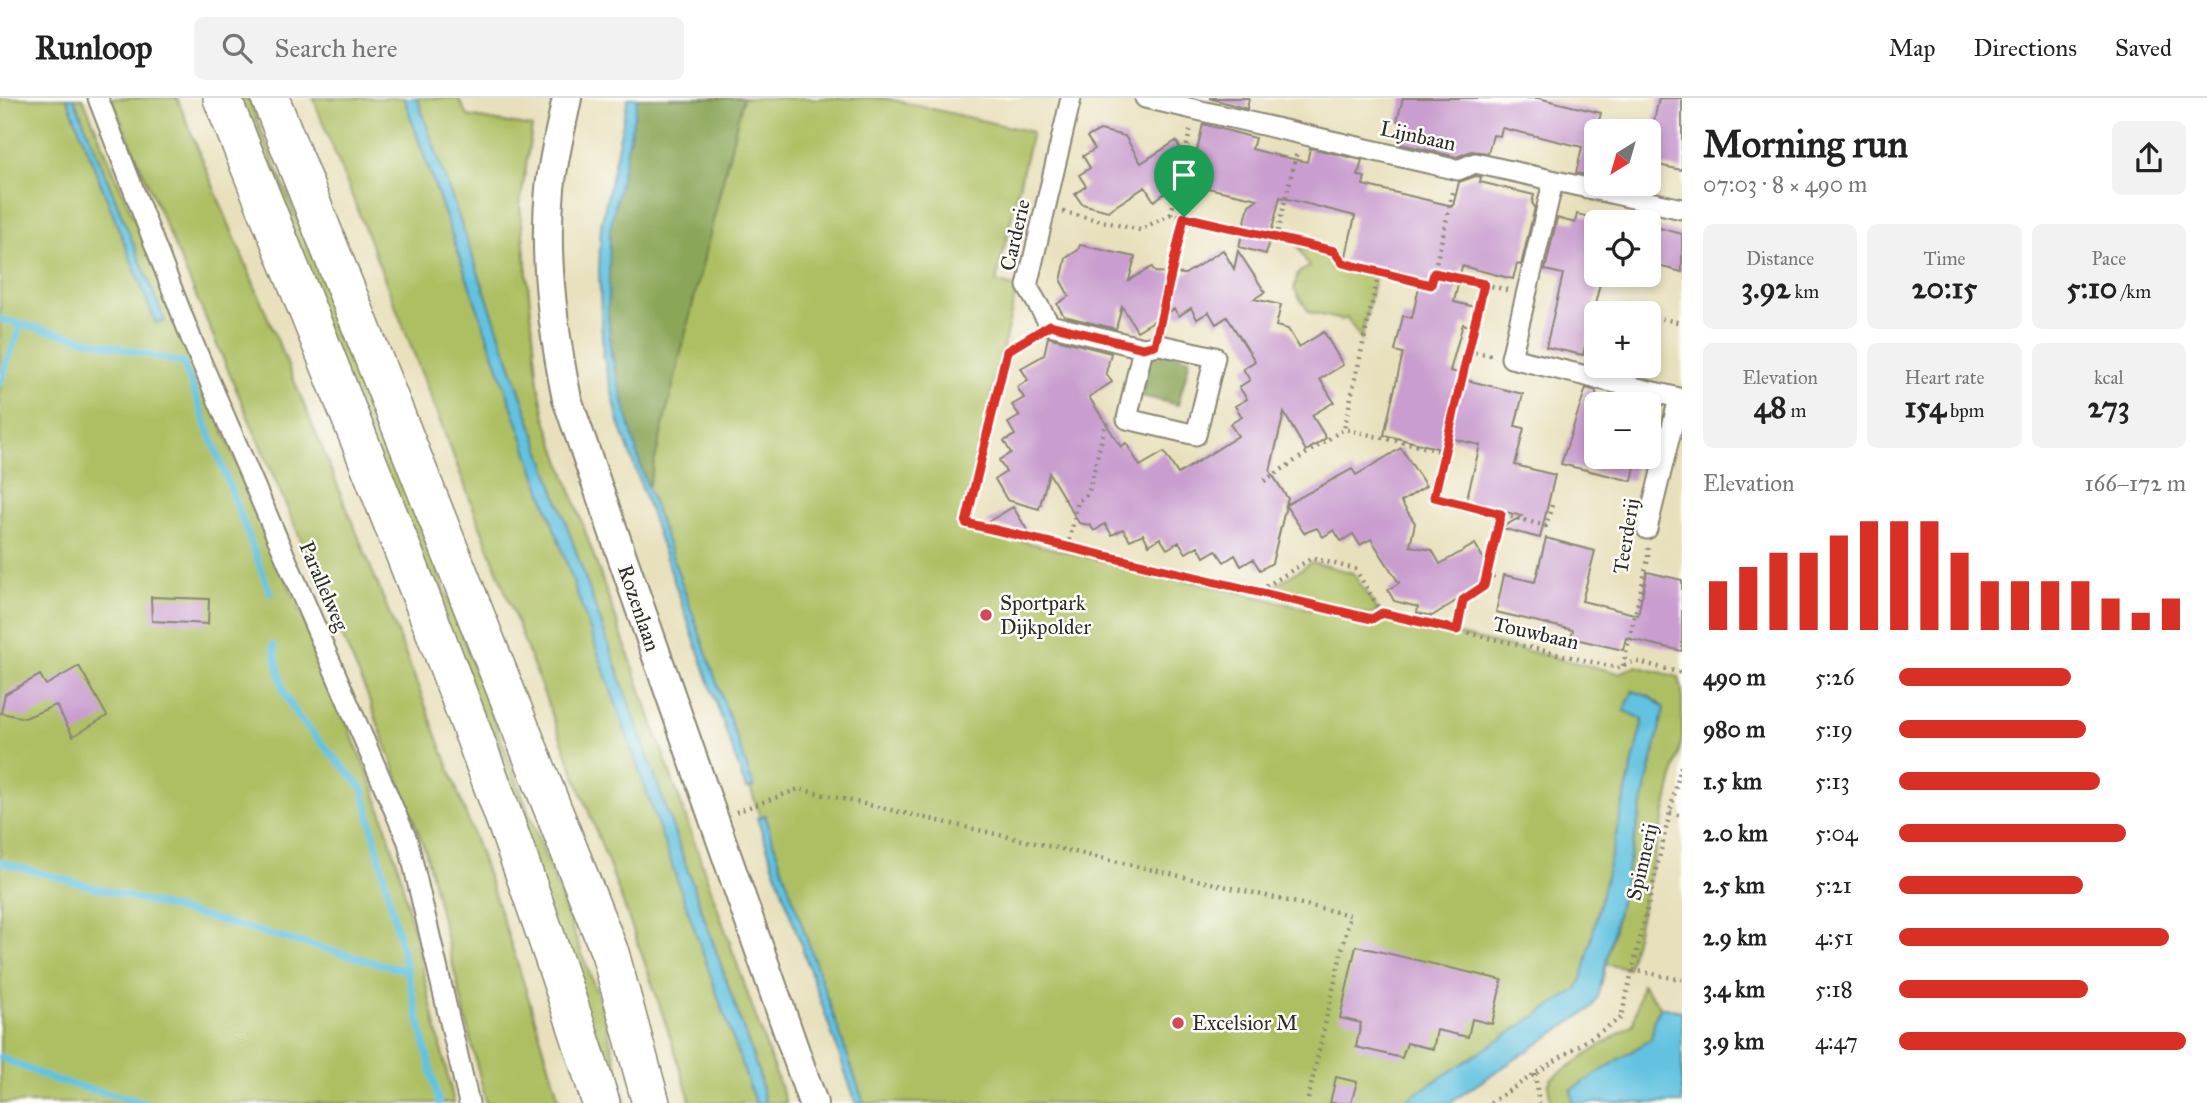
<!DOCTYPE html>
<html lang="en">
<head>
<meta charset="utf-8">
<style>
  :root { --surface:#fff; --page:#f2f2f2; --text:#222; --muted:#767676; --line:#e0e0e0; --accent:#d93025 }
  body { margin:0; font-family:"IM FELL Great Primer",serif; background:var(--page); color:var(--text); height:100vh; display:flex; flex-direction:column; font-size:26px; white-space:nowrap }
  * { box-sizing:border-box; margin:0 }
  p { font-size:23px; color:var(--muted) }
  .icon { flex:none; width:38px; height:38px; fill:none; stroke:currentColor; stroke-width:2; stroke-linecap:round; stroke-linejoin:round }
  .map { position:relative; flex:1; overflow:hidden }
  .details { display:flex; flex-direction:column; background:var(--surface); width:525px }
  .details>* { flex:none }
  .needle { width:46px; rotate:217deg }
  .buttons { position:absolute; left:1584px; top:21px; display:grid; gap:14px }
  .buttons a { display:grid; place-items:center; width:77px; height:77px; border-radius:10px; background:var(--surface); box-shadow:0 4px 10px #0003; font-size:35px }
  .pin { position:absolute; display:grid; place-items:center; width:60px; height:60px; color:#fff; margin:-72px -30px; border-radius:50% 50% 50% 0; rotate:-45deg; box-shadow:0 0 7px #0007 }
  .pin .icon { rotate:45deg }
  .round { display:grid; place-items:center; flex:none; width:74px; height:74px; border-radius:10px; background:var(--page) }
  .summary { display:flex; align-items:center; justify-content:space-between; height:119px; padding:0 21px }
  h1 { font-size:38px; font-weight:700; line-height:52px }
  .figures { display:grid; grid-template-columns:repeat(3,1fr); gap:10px; height:119px; padding:7px 21px }
  .figures div { display:grid; align-content:center; border-radius:10px; background:var(--page); text-align:center }
  .figures b { font-size:30px; font-weight:700 }
  .figures small { font-size:19px; font-weight:400 }
  .figures p { font-size:19px }
  .chart { height:196px; padding:14px 21px }
  .chart p { display:flex; justify-content:space-between }
  .chart svg { width:100%; height:126px; margin-top:7px; stroke:var(--accent); stroke-width:6 }
  ul { padding:0 21px; list-style:none; font-size:23px }
  li { display:grid; grid-template-columns:112px 84px 1fr; align-items:center; height:52px }
  li i { height:18px; border-radius:9px; background:var(--accent) }
  header { display:flex; align-items:center; gap:42px; box-sizing:border-box; height:98px; padding:0 35px; background:var(--surface); border-bottom:2px solid var(--line) }
  header strong { font-size:33px }
  nav { display:flex; gap:38px; margin-inline-start:auto; font-size:24px }
  .search { width:490px; height:63px; background:var(--page); display:flex; align-items:center; gap:18px; box-sizing:border-box; padding:0 24px; border-radius:10px; color:var(--muted); font-size:26px }
  main { display:flex; flex:1; min-height:0 }
  .map>svg:first-child { display:block }
  .green { fill:#aebf63; stroke:#6c7547; stroke-width:2 }
  .forest { fill:#8aa659; stroke:#5a6842; stroke-width:2 }
  .water { fill:#62c2e0; stroke:#467686; stroke-width:2 }
  .lines { fill:none; stroke-linecap:round; stroke-linejoin:round }
  .stream { stroke:#62c2e0; stroke-width:7 }
  .building { fill:#c99dcf }
  .street-casing { stroke:#8a8674; stroke-width:23 }
  .secondary-casing { stroke:#8a8674; stroke-width:32 }
  .highway-casing { stroke:#8a8674; stroke-width:40 }
  .path { stroke:#8a8674; stroke-width:4.5; stroke-dasharray:2 5; stroke-linecap:butt }
  .street { stroke:#fff; stroke-width:19 }
  .secondary { stroke:#fff; stroke-width:28 }
  .highway { stroke:#fff; stroke-width:37 }
  .route-casing { stroke:#fff; stroke-width:14 }
  .route { stroke:#d93025; stroke-width:9 }
  .poi-dot { fill:#d1495b; stroke:#fdfcf7; stroke-width:2.5 }
  .labels { text-anchor:middle; stroke-width:5; stroke-linejoin:round; paint-order:stroke }
  .street-label { font-size:21px; fill:#2b2b2b; stroke:#fdfcf7 }
  .poi-label { font-size:21px; fill:#2b2b2b; stroke:#fdfcf7; text-anchor:start }
</style>
</head>
<body>
<header>
<strong>Runloop</strong>
<div class="search"><svg class="icon" aria-label="search" viewBox="0 0 24 24"><circle cx="10" cy="10" r="6"/><path d="M15 15l6 6"/></svg>Search here</div>
<nav><a>Map</a><a>Directions</a><a>Saved</a></nav>
</header>
<main>
<div class="map">
<svg width="1682" height="1005" viewBox="0 0 1682 1005">
  <rect width="100%" height="100%" fill="#fdfcf7"/>
  <filter id="ink" filterUnits="userSpaceOnUse"><feTurbulence type="fractalNoise" baseFrequency=".0143" numOctaves="2"/><feDisplacementMap in="SourceGraphic" scale="14" xChannelSelector="R" yChannelSelector="G"/><feConvolveMatrix kernelMatrix="1 2 1 2 8 2 1 2 1" color-interpolation-filters="sRGB"/></filter>
  <filter id="wash" filterUnits="userSpaceOnUse"><feTurbulence type="fractalNoise" baseFrequency=".00686" numOctaves="4" result="noise"/><feDisplacementMap in="SourceGraphic" scale="28" xChannelSelector="R" yChannelSelector="G"/><feGaussianBlur stdDeviation="1.57" result="paint"/><feColorMatrix in="noise" values="0 0 0 0 0 0 0 0 0 0 0 0 0 0 0 0 0 1.4 0 .05"/><feComposite in="paint" operator="in"/></filter>
  <g filter="url(#wash)">
    <rect width="100%" height="100%" fill="#e8e0bc"/>
    <path class="green" d="M 0,0 L 67,0 L 156,224 L 164,224 L 74,0 L 83,0 L 374,690 L 399,771 L 454,1005 L 0,1005 Z
      M 111,0 L 177,0 C 312,332 462,660 560,1005 L 486,1005 L 426,755 L 365,591 Z
      M 237,0 L 248,0 L 405,386 L 601,906 L 626,1005 L 615,1005 Z
      M 313,0 L 404,0 L 756,1005 L 691,1005 C 650,869 597,736 547,604 C 471,402 393,200 313,0 Z
      M 417,0 L 458,0 L 468,18 L 532,29 L 520,107 L 538,284 L 545,319 L 786,1005 L 765,1005 L 758,973 Z
      M 633,0 L 885,0 L 1032,34 L 996,184 L 1017,190 L 961,429 L 1372,526 L 1385,519 L 1619,575 L 1636,568 L 1679,579 L 1682,591 L 1682,641 L 1628,871 L 1606,866 L 1664,610 L 1650,599 L 1633,593 L 1650,614 L 1585,900 L 1434,1005 L 860,1005 L 635,359 Z
      M 1298,149 L 1332,156 L 1339,168 L 1376,175 L 1361,242 L 1347,220 L 1342,222 L 1309,214 L 1294,191 L 1298,175 L 1309,169 Z
      M 1312,464 L 1353,475 L 1378,513 L 1371,517 L 1273,494 L 1275,488 Z
      M 1642,886 L 1661,909 L 1655,920 L 1651,941 L 1571,992 L 1573,1005 L 1551,1005 L 1548,987 L 1552,980 L 1633,926 Z"/>
    <path class="forest" d="M 638,0 L 743,0 L 648,390 C 618,307 599,221 610,132 C 616,88 629,43 638,0 Z
      M 1157,253 L 1190,261 L 1178,307 L 1142,298 L 1148,258 Z"/>
    <path class="water" d="M 67,0 L 74,0 L 165,223 L 156,225 Z
      M 404,0 L 417,0 L 758,973 L 765,1005 L 756,1005 L 752,996 Z
      M 628,0 L 638,0 L 610,132 L 608,216 L 611,257 L 642,373 L 754,689 L 746,691 L 619,324 L 603,257 L 599,172 L 601,128 Z
      M 1633,593 L 1650,599 L 1664,610 L 1599,896 L 1592,910 L 1449,1005 L 1401,1005 L 1576,892 L 1582,881 L 1643,621 L 1624,613 Z
      M 766,717 L 766,723 L 864,1005 L 856,1005 L 757,720 Z
      M 1661,909 L 1682,913 L 1682,1005 L 1573,1005 L 1571,992 L 1651,941 L 1655,920 Z"/>
    <g class="lines">
      <path class="stream" d="M 0,221 L 21,226
        M 0,285 L 21,226 L 183,265 L 270,495
        M 273,547 L 284,595 L 299,620 L 363,691 L 407,873
        M 0,764 L 407,873 L 439,1005
        M 0,959 L 54,982 L 147,1005"/>
    </g>
    <g id="blocks">
      <path class="building" d="M 1209,0 L 1249,0 L 1247,11 Z
        M 1403,0 L 1538,0 L 1601,15 L 1596,33 L 1596,79 L 1576,75 L 1582,49 L 1502,30 L 1500,38 L 1493,37 L 1488,55 L 1471,53 L 1457,59 L 1401,46 L 1406,25 L 1397,23 Z
        M 1659,0 L 1682,0 L 1682,72 L 1648,65 L 1648,26 L 1653,27 Z
        M 1203,26 L 1255,40 L 1252,51 L 1275,57 L 1307,64 L 1310,50 L 1362,62 L 1358,78 L 1365,79 L 1363,87 L 1453,108 L 1459,84 L 1476,78 L 1481,79 L 1480,84 L 1534,97 L 1532,105 L 1535,109 L 1521,167 L 1517,166 L 1513,181 L 1462,168 L 1454,204 L 1475,209 L 1470,228 L 1463,226 L 1450,273 L 1459,275 L 1458,280 L 1523,296 L 1515,328 L 1524,330 L 1515,367 L 1555,377 L 1540,440 L 1501,430 L 1522,418 L 1466,404 L 1480,347 L 1444,339 L 1441,351 L 1384,337 L 1403,255 L 1395,253 L 1403,218 L 1412,220 L 1421,180 L 1345,162 L 1355,118 L 1280,99 L 1266,156 L 1239,149 L 1249,107 L 1258,101 L 1180,84 L 1154,103 L 1145,89 L 1108,113 L 1082,106 L 1075,96 L 1086,88 L 1079,77 L 1090,70 L 1083,58 L 1095,51 L 1087,39 L 1100,32 L 1125,38 L 1141,65 L 1176,43 L 1193,71 Z
        M 1577,116 L 1596,121 L 1596,177 L 1602,177 L 1583,257 L 1546,249 L 1563,176 L 1545,172 L 1557,120 L 1575,125 Z
        M 1659,130 L 1682,136 L 1682,174 L 1650,166 Z
        M 1080,147 L 1135,159 L 1129,182 L 1152,169 L 1155,174 L 1185,176 L 1223,152 L 1234,171 L 1238,153 L 1265,194 L 1254,201 L 1281,207 L 1276,228 L 1288,231 L 1299,249 L 1324,234 L 1343,267 L 1320,281 L 1334,304 L 1312,317 L 1326,340 L 1306,353 L 1284,315 L 1270,373 L 1288,401 L 1286,407 L 1352,371 L 1356,377 L 1401,350 L 1426,388 L 1401,404 L 1415,425 L 1410,448 L 1432,452 L 1440,466 L 1475,446 L 1494,479 L 1432,518 L 1417,515 L 1418,509 L 1394,503 L 1388,492 L 1399,485 L 1371,441 L 1360,447 L 1353,436 L 1341,443 L 1334,432 L 1323,439 L 1317,430 L 1304,435 L 1286,408 L 1272,465 L 1260,472 L 1253,461 L 1241,468 L 1235,457 L 1224,464 L 1216,452 L 1204,459 L 1198,448 L 1186,455 L 1179,444 L 1167,451 L 1160,440 L 1149,447 L 1143,436 L 1130,442 L 1123,431 L 1112,437 L 1105,426 L 1094,433 L 1090,427 L 1079,425 L 1049,375 L 1039,411 L 1007,402 L 995,381 L 1006,374 L 999,362 L 1011,355 L 1004,343 L 1015,337 L 1008,325 L 1020,318 L 1012,307 L 1024,300 L 1017,289 L 1028,282 L 1021,270 L 1044,257 L 1048,239 L 1111,255 L 1106,275 L 1112,284 L 1089,299 L 1121,349 L 1126,345 L 1140,368 L 1164,354 L 1178,376 L 1238,338 L 1230,326 L 1242,319 L 1235,308 L 1247,301 L 1239,289 L 1250,282 L 1243,271 L 1255,263 L 1227,219 L 1216,226 L 1209,214 L 1197,221 L 1191,210 L 1179,218 L 1174,211 L 1137,233 L 1122,208 L 1116,231 L 1064,218 L 1057,206 L 1069,198 L 1061,183 L 1066,160 L 1078,152 Z
        M 1586,290 L 1596,293 L 1596,359 L 1637,359 L 1632,383 L 1561,366 Z
        M 1013,409 L 1029,435 L 986,425 Z
        M 1546,440 L 1595,453 L 1582,503 L 1638,517 L 1647,474 L 1682,482 L 1682,553 L 1626,540 L 1623,552 L 1571,540 L 1573,532 L 1496,514 L 1504,477 L 1535,484 Z
        M 151,499 L 209,501 L 208,526 L 152,523 Z
        M 79,568 L 107,618 L 73,638 L 56,607 L 25,620 L 1,615 L 5,596 L 40,577 L 46,587 Z
        M 1356,848 L 1502,882 L 1492,926 L 1472,921 L 1468,939 L 1437,932 L 1433,951 L 1407,945 L 1402,960 L 1356,949 L 1361,925 L 1340,920 Z
        M 1336,979 L 1357,984 L 1351,1005 L 1330,1005 Z"/>
    </g>
  </g>
  <g filter="url(#ink)">
    <use href="#blocks" fill-opacity="0" stroke="#8a8674" stroke-width="2"/>
    <g class="lines">
      <g class="street-casing">
        <path id="street" d="M 98,0 L 191,240 L 408,744 L 469,1005
          M 1071,0 L 1027,188 L 1050,227 L 1143,250 L 1160,247 L 1215,259 L 1196,337 L 1127,321 L 1143,250
          M 1145,0 L 1458,72 L 1475,65 L 1682,111
          M 1553,84 L 1511,260 L 1679,300 L 1647,431"/>
      </g>
      <g class="secondary-casing">
        <path id="secondary" d="M 567,0 C 561,30 553,61 550,91 C 543,160 553,233 567,301 L 813,1005"/>
      </g>
      <g class="highway-casing">
        <path id="highway" d="M 222,0 C 355,332 494,664 601,1005
          M 270,0 L 610,855 L 651,1005"/>
      </g>
      <path class="path" d="M 1063,114 L 1140,132 L 1171,116 L 1334,153 L 1344,165 L 1379,174 L 1344,331 L 1445,354
        M 1171,116 L 1191,29
        M 1276,140 L 1297,54
        M 1379,174 L 1431,187 L 1454,90
        M 1434,175 L 1484,186
        M 1507,192 L 1484,186 L 1434,399 L 1546,428 L 1552,407 L 1556,408
        M 1648,218 L 1682,225
        M 1159,227 L 1184,119
        M 1034,237 L 1007,253 L 966,425 L 1257,494 L 1312,460 L 1355,471 L 1382,515 L 1618,570 L 1635,563 L 1682,575
        M 1468,253 L 1491,257
        M 1264,383 L 1344,331
        M 1068,449 L 1078,403 L 1088,396 L 1105,328 L 1109,325
        M 1257,494 L 1372,521 L 1382,515
        M 1457,532 L 1463,502 L 1484,488 L 1501,416
        M 1623,568 L 1648,461 L 1648,449
        M 736,714 L 799,691 L 1350,817 L 1307,1005
        M 1670,715 L 1682,718
        M 1633,872 L 1682,882
        M 1535,976 L 1539,1005
        M 1490,1005 L 1621,920 L 1682,664"/>
      <use href="#street" class="street"/>
      <use href="#secondary" class="secondary"/>
      <use href="#highway" class="highway"/>
    </g>
  </g>
  <g class="lines" filter="url(#ink)">
    <g class="route-casing">
      <path id="route" d="M 1184,119 L 1334,153 L 1343,165 L 1431,187 L 1434,175 L 1484,186 L 1434,399 L 1501,416 L 1484,488 L 1463,502 L 1457,532 L 1382,515 L 1372,521 L 966,425 L 1007,253 L 1050,227 L 1143,250 L 1155,247 Z"/>
    </g>
    <use href="#route" class="route"/>
  </g>
  <g class="poi-dot">
    <circle cx="986" cy="517" r="7"/>
    <circle cx="1178" cy="925" r="7"/>
  </g>
  <g class="labels">
    <g class="street-label">
      <text transform="translate(1418 38) rotate(12)" y="7">Lijnbaan</text>
      <text transform="translate(1015 137) rotate(-77)" y="7">Carderie</text>
      <text transform="translate(1626 438) rotate(-81)" y="7">Teerderij</text>
      <text transform="translate(324 488) rotate(67)" y="7">Parallelweg</text>
      <text transform="translate(639 510) rotate(71)" y="7">Rozenlaan</text>
      <text transform="translate(1536 535) rotate(13)" y="7">Touwbaan</text>
      <text transform="translate(1642 764) rotate(-77)" y="7">Spinnerij</text>
    </g>
    <g class="poi-label">
      <text x="1000" y="512">Sportpark<tspan x="1000" dy="24">Dijkpolder</tspan></text>
      <text x="1192" y="932">Excelsior M</text>
    </g>
  </g>
</svg>
<div class="buttons">
<a><svg class="needle" viewBox="-14 -14 28 28"><path d="M0-13l5 13h-10z" fill="#e53935"/><path d="M0 13l5-13h-10z" fill="#767676"/></svg></a>
<a><svg class="icon" aria-label="locate" viewBox="0 0 24 24"><circle cx="12" cy="12" r="6"/><path d="M12 2v4M12 18v4M2 12h4M18 12h4"/></svg></a>
<a>+</a>
<a>−</a>
</div>
<div class="pin" style="left:1184px;top:119px;background:#1e9e55"><svg class="icon" aria-label="arrive" viewBox="0 0 24 24"><path d="M6 21V4h12l-3 4 3 4H6"/></svg></div>
</div>
<section class="details">
<div class="summary"><div><h1>Morning run</h1><p>07:03 · 8 × 490 m</p></div><a class="round"><svg class="icon" aria-label="share" viewBox="0 0 24 24"><path d="M12 15V3M7 8l5-5 5 5M5 13v7h14v-7"/></svg></a></div>
<div class="figures">
<div><p>Distance</p><b>3.92<small> km</small></b></div>
<div><p>Time</p><b>20:15</b></div>
<div><p>Pace</p><b>5:10<small> /km</small></b></div>
</div>
<div class="figures">
<div><p>Elevation</p><b>48<small> m</small></b></div>
<div><p>Heart rate</p><b>154<small> bpm</small></b></div>
<div><p>kcal</p><b>273</b></div>
</div>
<div class="chart"><p><span>Elevation</span>166–172 m</p>
<svg viewBox="0 0 160 44" preserveAspectRatio="none"><path d="M5 44V27M15 44V22M25 44V17M35 44V17M45 44V11M55 44V6M65 44V6M75 44V6M85 44V17M95 44V27M105 44V27M115 44V27M125 44V27M135 44V33M145 44V38M155 44V33"/></svg>
</div>
<ul>
<li><b>490 m</b>5:26<i style="width:60%"></i></li>
<li><b>980 m</b>5:19<i style="width:65%"></i></li>
<li><b>1.5 km</b>5:13<i style="width:70%"></i></li>
<li><b>2.0 km</b>5:04<i style="width:79%"></i></li>
<li><b>2.5 km</b>5:21<i style="width:64%"></i></li>
<li><b>2.9 km</b>4:51<i style="width:94%"></i></li>
<li><b>3.4 km</b>5:18<i style="width:66%"></i></li>
<li><b>3.9 km</b>4:47<i style="width:100%"></i></li>
</ul>
</section>
</main>
</body>
</html>
